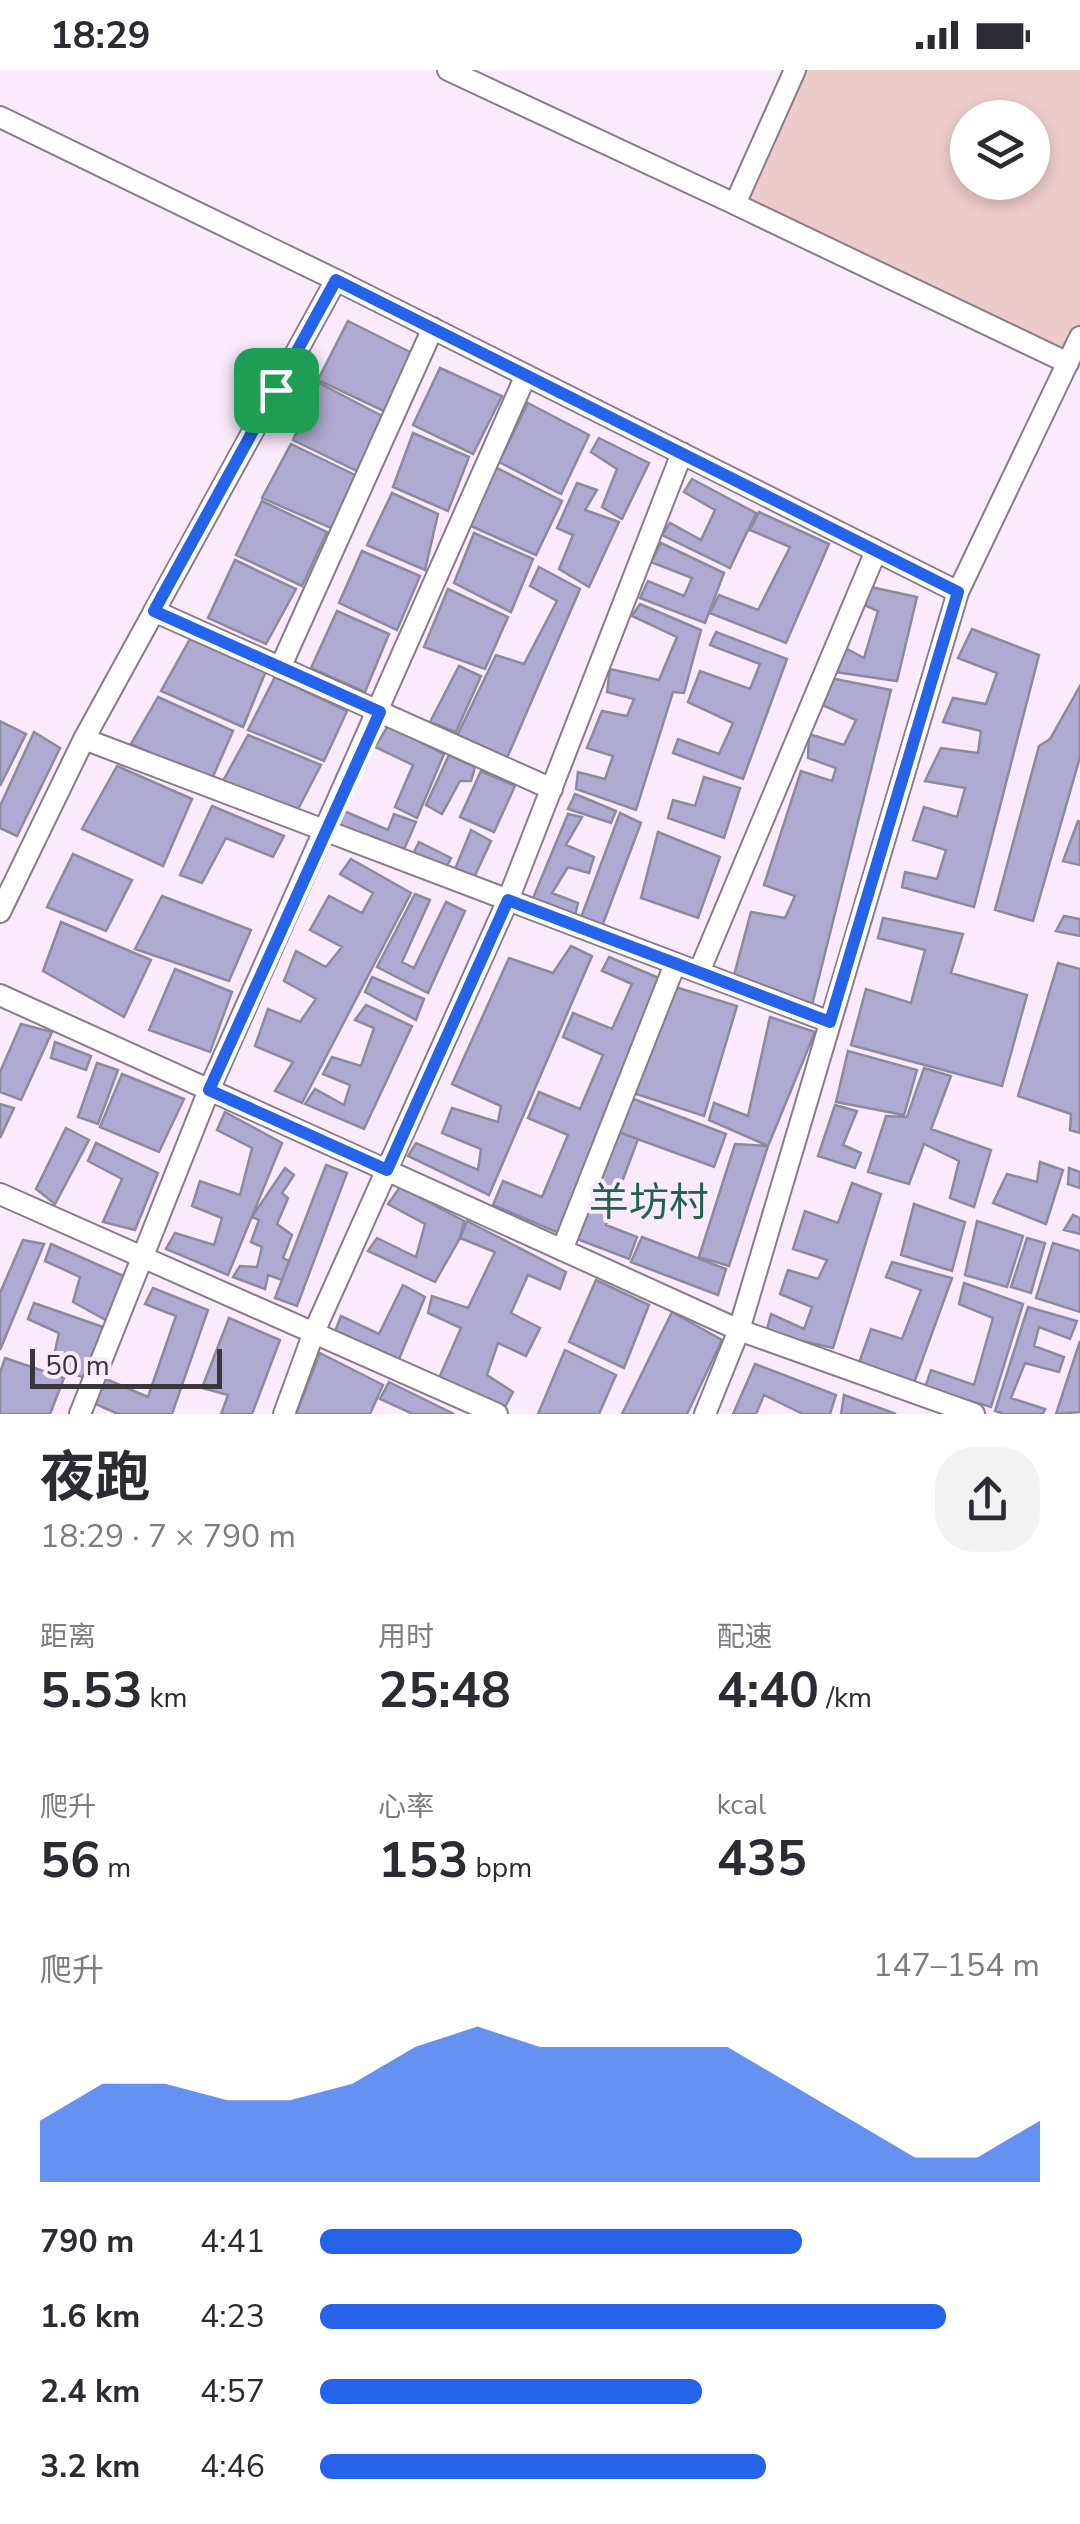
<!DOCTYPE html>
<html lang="zh">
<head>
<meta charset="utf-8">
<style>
  :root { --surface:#fff; --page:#f2f2f3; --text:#2b2b33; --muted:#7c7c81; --accent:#2563eb }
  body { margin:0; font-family:"Nunito Sans","Noto Sans SC",sans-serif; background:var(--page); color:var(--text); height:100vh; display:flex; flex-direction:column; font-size:38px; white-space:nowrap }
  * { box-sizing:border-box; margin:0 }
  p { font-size:32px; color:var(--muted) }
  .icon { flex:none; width:55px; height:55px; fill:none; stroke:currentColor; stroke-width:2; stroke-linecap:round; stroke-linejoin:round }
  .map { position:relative; height:1344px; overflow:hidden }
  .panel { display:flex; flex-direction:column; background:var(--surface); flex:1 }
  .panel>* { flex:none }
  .tools { position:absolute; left:950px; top:30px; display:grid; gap:20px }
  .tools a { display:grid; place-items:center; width:100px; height:100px; border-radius:50%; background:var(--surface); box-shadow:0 5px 15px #0003; font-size:50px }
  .scale { position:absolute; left:30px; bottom:25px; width:192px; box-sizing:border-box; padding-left:10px; border:5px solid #3b353c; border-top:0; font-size:28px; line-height:35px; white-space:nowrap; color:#3b353c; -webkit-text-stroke:8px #faeafc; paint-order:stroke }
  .pin { position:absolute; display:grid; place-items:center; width:85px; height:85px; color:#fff; margin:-42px; border-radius:20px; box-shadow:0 5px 15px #0006 }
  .round { display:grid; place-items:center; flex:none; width:105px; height:105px; border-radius:40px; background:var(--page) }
  .summary { display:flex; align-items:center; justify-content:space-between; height:170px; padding:0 40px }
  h1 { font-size:55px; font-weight:700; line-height:75px }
  .figures { display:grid; grid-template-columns:repeat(3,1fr); gap:15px; height:170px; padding:10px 40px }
  .figures div { display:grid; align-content:center }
  .figures b { font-size:50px; font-weight:700 }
  .figures small { font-size:28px; font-weight:400 }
  .figures p { font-size:28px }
  .chart { height:280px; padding:20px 40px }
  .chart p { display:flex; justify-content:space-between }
  .chart svg { width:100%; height:180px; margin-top:10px; fill:var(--accent); opacity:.7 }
  ul { padding:0 40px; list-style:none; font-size:32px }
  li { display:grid; grid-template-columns:160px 120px 1fr; align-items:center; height:75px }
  li i { height:25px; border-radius:12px; background:var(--accent) }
  .status { display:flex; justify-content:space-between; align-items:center; height:70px; padding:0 50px; background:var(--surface); direction:ltr }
  .status svg { height:28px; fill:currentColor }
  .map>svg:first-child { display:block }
  .green { fill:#ecccca; fill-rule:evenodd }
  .building { fill:#afaad1; stroke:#8c8a9e; stroke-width:2.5 }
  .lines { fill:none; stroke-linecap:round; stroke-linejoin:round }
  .minor-casing { stroke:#897b8b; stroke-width:24 }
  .minor { stroke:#fff; stroke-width:20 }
  .route-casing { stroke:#fff; stroke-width:20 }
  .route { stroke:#2563eb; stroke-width:12 }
  .labels { text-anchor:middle; stroke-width:8; stroke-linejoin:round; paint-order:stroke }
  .quarter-label { font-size:40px; fill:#1f654c; stroke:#faeafc }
</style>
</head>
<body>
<div class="status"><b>18:29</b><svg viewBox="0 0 49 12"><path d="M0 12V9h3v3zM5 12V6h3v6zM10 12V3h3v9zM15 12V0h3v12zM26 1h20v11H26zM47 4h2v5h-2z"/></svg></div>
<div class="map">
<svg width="1080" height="1344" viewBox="0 0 1080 1344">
  <rect width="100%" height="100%" fill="#faeafc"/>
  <path class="green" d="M 798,0 L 1080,0 L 1080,267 L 1068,293 L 735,134 ZM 968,48 L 1032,48 L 1032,112 L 968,112 Z"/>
  <path class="building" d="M 348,251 L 412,283 L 388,343 L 318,310 Z
    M 440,298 L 502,326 L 473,384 L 413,355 Z
    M 319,313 L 384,347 L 357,401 L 293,370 Z
    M 528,333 L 589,365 L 561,424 L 499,392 Z
    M 413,363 L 469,387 L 448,441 L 393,417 Z
    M 599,368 L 649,393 L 622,449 L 602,437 L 617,399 L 591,382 Z
    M 291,374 L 357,406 L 331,458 L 262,428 Z
    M 495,397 L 562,431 L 536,485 L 471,456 Z
    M 692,409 L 756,443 L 730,498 L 662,465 L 670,453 L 701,470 L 715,440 L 684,422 Z
    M 577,413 L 597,420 L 585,440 L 619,452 L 589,517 L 559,499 L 573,465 L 557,458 Z
    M 392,423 L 438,444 L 425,500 L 367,475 Z
    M 262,431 L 327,462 L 302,516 L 236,485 Z
    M 759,442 L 829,474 L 786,573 L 710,543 L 719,525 L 758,540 L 790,477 L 750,460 Z
    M 474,463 L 533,489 L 511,542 L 454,513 Z
    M 661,473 L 724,503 L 705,553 L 640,528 L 648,511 L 684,526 L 692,508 L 651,492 Z
    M 362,481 L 420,506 L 397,560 L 339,533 Z
    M 235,490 L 296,519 L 266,574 L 208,548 Z
    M 539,497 L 580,519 L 507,688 L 457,666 L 496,585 L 524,594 L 557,531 L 530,516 Z
    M 866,516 L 917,527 L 897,611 L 835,602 L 845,578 L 864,588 L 878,541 L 857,532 Z
    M 448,519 L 508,547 L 485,599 L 424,577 Z
    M 640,534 L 701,560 L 684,623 L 673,622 L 636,740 L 576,719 L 578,702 L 605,709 L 613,686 L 587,678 L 602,641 L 627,646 L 634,629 L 607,622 L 610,599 L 659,610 L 677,567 L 632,546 Z
    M 337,541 L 389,564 L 365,622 L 311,598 Z
    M 972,559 L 1039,585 L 974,837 L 902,817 L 905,802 L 937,809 L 946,780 L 913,770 L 924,737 L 957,747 L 965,718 L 925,711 L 941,678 L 978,683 L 981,661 L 943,652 L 953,628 L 986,634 L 997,603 L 958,588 Z
    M 716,562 L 787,589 L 743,709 L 673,683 L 678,669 L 719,684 L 733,653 L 688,632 L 700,601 L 750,619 L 760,594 L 710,575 Z
    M 190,569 L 266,601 L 243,657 L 161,621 Z
    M 459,596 L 481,606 L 456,662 L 430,652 Z
    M 275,607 L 347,641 L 324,691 L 248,660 Z
    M 830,608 L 891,620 L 812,935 L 733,909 L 751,842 L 785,848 L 795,826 L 764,815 L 801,701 L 832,711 L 836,698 L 808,688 L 809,664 L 844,675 L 856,650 L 820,634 Z
    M 1080,616 L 1080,687 L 1033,851 L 995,840 L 1039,676 L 1050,669 Z
    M 158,627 L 233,661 L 211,711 L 131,674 Z
    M 0,651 L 26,664 L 0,716 Z
    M 388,656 L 444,684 L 417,748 L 395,737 L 413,695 L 375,677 Z
    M 34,662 L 60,678 L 17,766 L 0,758 L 0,736 Z
    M 248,665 L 321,695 L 297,741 L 222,713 Z
    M 449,685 L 475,697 L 471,711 L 460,711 L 442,744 L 426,735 Z
    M 117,696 L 192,729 L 163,796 L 82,759 Z
    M 481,701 L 515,716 L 494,762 L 460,747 Z
    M 704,707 L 740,718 L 724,768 L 668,748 L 673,730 L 695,736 Z
    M 575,724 L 616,741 L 611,753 L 568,739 Z
    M 212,736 L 284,766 L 273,787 L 226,768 L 202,813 L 180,805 Z
    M 344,741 L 388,760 L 394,744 L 416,752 L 402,784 L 338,759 Z
    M 620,743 L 641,753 L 601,859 L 580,850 Z
    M 568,744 L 582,747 L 566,775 L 594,787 L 589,803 L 568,797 L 552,823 L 578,833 L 574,849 L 531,833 Z
    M 1078,751 L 1080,752 L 1080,795 L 1063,791 Z
    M 471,760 L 491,771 L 472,812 L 453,804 Z
    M 658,762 L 720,787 L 698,848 L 641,828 Z
    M 419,772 L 451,788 L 444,802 L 411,788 Z
    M 73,784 L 132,810 L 106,861 L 47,837 Z
    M 351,789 L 411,823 L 302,1033 L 275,1021 L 293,992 L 255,976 L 268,939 L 300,952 L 316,929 L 284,911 L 296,881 L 326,897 L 342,877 L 310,860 L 329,826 L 362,843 L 373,823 L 340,804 Z
    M 415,824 L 430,830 L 402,892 L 414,898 L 446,832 L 465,841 L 428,923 L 377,897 Z
    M 162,826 L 251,860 L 229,911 L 135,879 Z
    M 1064,846 L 1080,849 L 1080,866 L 1056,861 Z
    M 883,848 L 963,864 L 951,903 L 1027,925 L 1002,1016 L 851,975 L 866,919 L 911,933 L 925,880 L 878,868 Z
    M 61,852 L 151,890 L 124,947 L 43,901 Z
    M 571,876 L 592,886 L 489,1125 L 408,1086 L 416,1073 L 478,1100 L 481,1079 L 442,1063 L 452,1038 L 498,1052 L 501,1036 L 452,1014 L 509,888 L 553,903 Z
    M 609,887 L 666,911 L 559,1163 L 493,1135 L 503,1111 L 542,1127 L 568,1065 L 528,1048 L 539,1022 L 580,1039 L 603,985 L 563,967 L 573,943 L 612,959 L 632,914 L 602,901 Z
    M 1058,893 L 1080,899 L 1080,1063 L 1070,1060 L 1071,1044 L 1018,1026 Z
    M 175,899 L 232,922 L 210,982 L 149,960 Z
    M 372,907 L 424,929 L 416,950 L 365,922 Z
    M 669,915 L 737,936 L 704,1046 L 630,1022 Z
    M 366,935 L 412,956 L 364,1059 L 305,1034 L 315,1019 L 344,1035 L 350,1015 L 323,1004 L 332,987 L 361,996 L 374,958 L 355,950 Z
    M 770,947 L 815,962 L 768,1076 L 709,1050 L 714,1033 L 748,1046 Z
    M 21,954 L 52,962 L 21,1030 L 0,1022 L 0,1002 Z
    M 55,972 L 91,986 L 86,1000 L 51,988 Z
    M 848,981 L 917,1000 L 904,1045 L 836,1032 Z
    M 97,993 L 118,1000 L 98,1054 L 78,1047 Z
    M 924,998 L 951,1006 L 931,1059 L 991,1080 L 974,1137 L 950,1128 L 959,1091 L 924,1074 L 909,1114 L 868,1102 L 886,1046 L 907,1047 Z
    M 122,1004 L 184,1029 L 159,1082 L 100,1057 Z
    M 631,1028 L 726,1064 L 714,1097 L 618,1062 Z
    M 0,1034 L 14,1038 L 0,1068 Z
    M 835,1035 L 857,1041 L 843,1075 L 861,1083 L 855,1098 L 818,1086 Z
    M 225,1042 L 282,1073 L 228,1205 L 166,1179 L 175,1163 L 214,1175 L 222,1148 L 192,1136 L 200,1111 L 240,1125 L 252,1078 L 217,1060 Z
    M 66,1058 L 89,1070 L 55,1134 L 36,1119 Z
    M 618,1062 L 638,1069 L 606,1155 L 637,1167 L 629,1189 L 577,1169 Z
    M 96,1073 L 158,1103 L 135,1160 L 103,1152 L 122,1109 L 88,1091 Z
    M 735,1074 L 768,1076 L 729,1196 L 699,1187 Z
    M 1040,1092 L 1063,1100 L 1046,1154 L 993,1133 L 1007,1104 L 1037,1112 Z
    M 326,1095 L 347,1103 L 297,1236 L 275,1228 Z
    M 285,1098 L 294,1105 L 282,1123 L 288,1128 L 277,1154 L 292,1165 L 283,1188 L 289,1191 L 282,1210 L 268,1205 L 265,1219 L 233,1207 L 240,1196 L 257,1197 L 262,1177 L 251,1172 L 259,1150 L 252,1147 Z
    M 1069,1098 L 1080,1102 L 1080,1118 L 1068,1114 Z
    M 852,1113 L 881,1124 L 833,1278 L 766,1263 L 771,1244 L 804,1259 L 812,1237 L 780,1224 L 788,1200 L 818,1209 L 827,1190 L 793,1179 L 805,1141 L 838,1153 Z
    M 400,1117 L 464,1151 L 460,1168 L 435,1212 L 368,1181 L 377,1168 L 416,1187 L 425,1154 L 388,1134 Z
    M 914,1134 L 965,1152 L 952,1201 L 901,1185 Z
    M 1073,1145 L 1080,1148 L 1080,1164 L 1064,1160 Z
    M 467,1151 L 566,1202 L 560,1219 L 528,1205 L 511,1243 L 540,1258 L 526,1286 L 498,1273 L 487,1305 L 513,1322 L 505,1337 L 439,1308 L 461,1258 L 428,1243 L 432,1226 L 468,1238 L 495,1182 L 460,1168 Z
    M 977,1151 L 1023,1166 L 1007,1217 L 965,1205 Z
    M 642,1167 L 726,1199 L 718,1225 L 631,1192 Z
    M 1027,1168 L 1045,1173 L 1031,1223 L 1011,1217 Z
    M 23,1170 L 44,1174 L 0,1280 L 0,1223 Z
    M 1053,1173 L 1080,1181 L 1080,1242 L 1036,1228 Z
    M 51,1174 L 128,1208 L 111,1253 L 73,1232 L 80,1207 L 45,1191 Z
    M 892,1192 L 952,1208 L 914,1313 L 858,1296 L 871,1259 L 902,1269 L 921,1220 L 886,1207 Z
    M 596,1210 L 649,1235 L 624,1298 L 569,1272 Z
    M 964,1213 L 1023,1234 L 991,1337 L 925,1318 L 931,1300 L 974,1315 L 993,1248 L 959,1234 Z
    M 403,1215 L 425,1227 L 399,1289 L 334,1264 L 341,1246 L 379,1264 Z
    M 153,1218 L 208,1240 L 172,1344 L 118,1344 L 89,1331 L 99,1306 L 148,1327 L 176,1246 L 145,1234 Z
    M 34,1233 L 106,1258 L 84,1308 L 52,1295 L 59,1263 L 28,1249 Z
    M 1028,1237 L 1077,1251 L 1070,1269 L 1039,1257 L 1034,1276 L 1064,1287 L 1059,1302 L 1025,1293 L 1011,1328 L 1045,1339 L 1043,1344 L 1004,1344 L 995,1341 Z
    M 672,1242 L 722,1270 L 687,1344 L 622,1344 Z
    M 229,1248 L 280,1270 L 252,1344 L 221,1344 L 228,1325 L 202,1318 Z
    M 1080,1271 L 1080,1342 L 1056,1344 Z
    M 565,1280 L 616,1305 L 599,1344 L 538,1344 Z
    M 320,1283 L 383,1315 L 370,1344 L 296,1344 Z
    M 5,1288 L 64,1308 L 50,1344 L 0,1344 L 0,1303 Z
    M 755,1294 L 836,1325 L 830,1344 L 803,1344 L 764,1325 L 756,1344 L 733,1344 Z
    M 389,1312 L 454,1344 L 413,1344 L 380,1329 Z
    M 844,1325 L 896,1344 L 841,1344 Z"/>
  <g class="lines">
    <g class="minor-casing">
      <path id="minor" d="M 448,0 L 735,134 L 795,0
        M 0,47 L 336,210 L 958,522 L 739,1260 L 705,1344
        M 735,134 L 1068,293
        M 958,522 L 1080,267
        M 154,541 L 552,719
        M 280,598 L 433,258
        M 84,669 L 830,952
        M 0,842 L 84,669 L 336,210
        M 699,902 L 876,481
        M 0,925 L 739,1260 L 974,1344
        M 0,1124 L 497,1344
        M 562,1180 L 675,894
        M 80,1344 L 209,1020 L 526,305
        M 284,1344 L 314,1262 L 508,830 L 682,383"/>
    </g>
    <use href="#minor" class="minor"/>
  </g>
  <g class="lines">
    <g class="route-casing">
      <path id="route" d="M 336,210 L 958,522 L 830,952 L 508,830 L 387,1100 L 209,1020 L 380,642 L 154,541 Z"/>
    </g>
    <use href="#route" class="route"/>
  </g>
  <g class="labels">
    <g class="quarter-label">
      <text x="649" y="1146">羊坊村</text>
    </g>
  </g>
</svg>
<div class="tools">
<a><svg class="icon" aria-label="layers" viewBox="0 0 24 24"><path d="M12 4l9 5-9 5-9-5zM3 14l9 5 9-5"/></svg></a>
</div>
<div class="scale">50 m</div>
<div class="pin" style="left:276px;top:320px;background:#1e9e55"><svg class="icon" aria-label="arrive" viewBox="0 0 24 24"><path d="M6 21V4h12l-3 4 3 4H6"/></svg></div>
</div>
<section class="panel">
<div class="summary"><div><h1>夜跑</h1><p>18:29 · 7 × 790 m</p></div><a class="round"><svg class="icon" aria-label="share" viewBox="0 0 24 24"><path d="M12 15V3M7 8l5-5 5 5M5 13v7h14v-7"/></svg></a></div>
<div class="figures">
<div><p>距离</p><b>5.53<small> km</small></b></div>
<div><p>用时</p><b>25:48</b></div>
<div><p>配速</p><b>4:40<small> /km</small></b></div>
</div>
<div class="figures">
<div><p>爬升</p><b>56<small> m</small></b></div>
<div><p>心率</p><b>153<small> bpm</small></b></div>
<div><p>kcal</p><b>435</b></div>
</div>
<div class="chart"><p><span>爬升</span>147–154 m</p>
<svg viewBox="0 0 160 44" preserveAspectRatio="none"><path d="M0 44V29L10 20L20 20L30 24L40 24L50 20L60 11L70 6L80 11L90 11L100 11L110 11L120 20L130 29L140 38L150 38L160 29V44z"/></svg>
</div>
<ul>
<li><b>790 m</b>4:41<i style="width:67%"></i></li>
<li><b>1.6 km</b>4:23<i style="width:87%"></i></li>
<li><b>2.4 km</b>4:57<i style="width:53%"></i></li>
<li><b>3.2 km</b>4:46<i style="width:62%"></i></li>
</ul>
</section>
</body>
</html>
